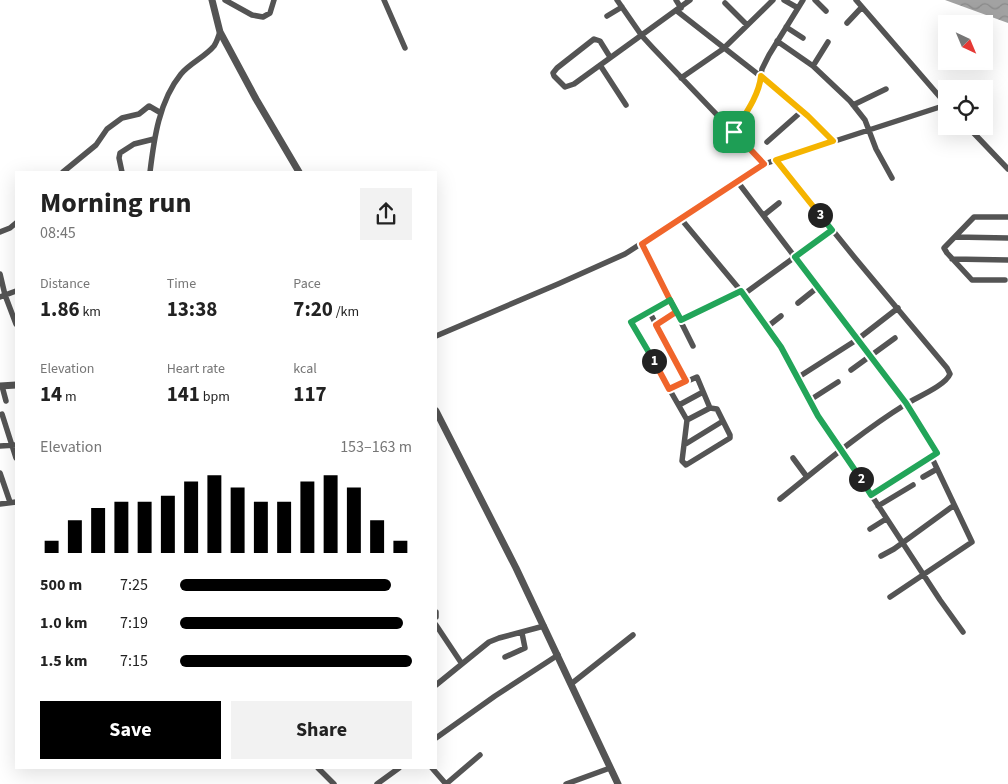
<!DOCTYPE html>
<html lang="en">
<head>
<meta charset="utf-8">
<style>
  :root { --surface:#fff; --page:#f2f2f2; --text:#222; --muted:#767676; --accent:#000 }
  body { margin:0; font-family:"Source Sans 3",sans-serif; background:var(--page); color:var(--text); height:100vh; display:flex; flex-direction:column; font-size:19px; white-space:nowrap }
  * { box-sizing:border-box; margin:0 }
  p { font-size:16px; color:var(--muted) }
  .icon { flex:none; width:28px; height:28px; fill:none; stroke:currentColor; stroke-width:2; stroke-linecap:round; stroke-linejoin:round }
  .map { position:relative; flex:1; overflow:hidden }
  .details { position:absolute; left:15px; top:171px; width:422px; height:598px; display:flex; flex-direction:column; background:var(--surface); border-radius:0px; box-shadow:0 5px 20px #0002 }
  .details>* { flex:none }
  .needle { width:32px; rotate:136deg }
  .fabs { position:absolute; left:938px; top:15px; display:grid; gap:10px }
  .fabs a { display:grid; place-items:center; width:55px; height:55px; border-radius:0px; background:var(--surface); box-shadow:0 5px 20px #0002; font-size:25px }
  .pin { position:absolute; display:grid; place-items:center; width:42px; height:42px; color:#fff; margin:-21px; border-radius:10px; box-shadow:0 2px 8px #0006 }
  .km { position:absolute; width:25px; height:25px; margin:-12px; border-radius:50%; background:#222; color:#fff; font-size:14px; line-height:25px; text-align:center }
  .round { display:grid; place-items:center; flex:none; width:52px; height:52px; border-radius:0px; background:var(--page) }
  .headline { display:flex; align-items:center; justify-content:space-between; height:85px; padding:0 25px }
  h1 { font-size:28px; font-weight:700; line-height:38px }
  .stats { display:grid; grid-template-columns:repeat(3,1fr); gap:8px; height:85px; padding:5px 25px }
  .stats div { display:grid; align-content:center }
  .stats b { font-size:21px; font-weight:700 }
  .stats small { font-size:14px; font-weight:400 }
  .stats p { font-size:14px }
  .chart { height:140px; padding:10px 25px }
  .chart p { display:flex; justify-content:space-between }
  .chart svg { width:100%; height:90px; margin-top:5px; stroke:var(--accent); stroke-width:6 }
  .button { display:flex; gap:10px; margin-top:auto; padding:10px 25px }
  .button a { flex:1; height:58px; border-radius:0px; background:var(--accent); color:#fff; font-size:20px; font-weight:700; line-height:58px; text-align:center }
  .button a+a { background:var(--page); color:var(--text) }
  ul { padding:0 25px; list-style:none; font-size:16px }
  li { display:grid; grid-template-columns:80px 60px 1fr; align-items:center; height:38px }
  li i { height:12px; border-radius:6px; background:var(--accent) }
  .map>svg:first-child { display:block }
  .water { fill:url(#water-waves) }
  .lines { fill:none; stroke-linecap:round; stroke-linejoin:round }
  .minor { stroke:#545454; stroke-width:5.5 }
  .tertiary { stroke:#545454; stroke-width:7 }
  .split-1-casing { stroke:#fff; stroke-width:10 }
  .split-2-casing { stroke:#fff; stroke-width:10 }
  .split-3-casing { stroke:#fff; stroke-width:10 }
  .split-4-casing { stroke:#fff; stroke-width:10 }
  .split-1 { stroke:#f0652b; stroke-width:6 }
  .split-2 { stroke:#22a559; stroke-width:6 }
  .split-3 { stroke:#22a559; stroke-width:6 }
  .split-4 { stroke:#f5b400; stroke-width:6 }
</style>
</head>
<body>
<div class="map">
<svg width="1008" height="784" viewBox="0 0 1008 784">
  <defs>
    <pattern id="water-waves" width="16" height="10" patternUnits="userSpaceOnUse" patternTransform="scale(1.25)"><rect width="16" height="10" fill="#a2a2a2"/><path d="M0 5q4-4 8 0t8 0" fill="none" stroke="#8a8a8a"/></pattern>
  </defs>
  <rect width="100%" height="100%" fill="#fff"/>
  <path class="water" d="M 945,0 L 1008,0 L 1008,23 Z"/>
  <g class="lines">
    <path class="minor" d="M 225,0 L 252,15 L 263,17 L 270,13 L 274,0
      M 384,0 L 405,48
      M 617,0 L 642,36 L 653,48 L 764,164
      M 676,0 L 681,8
      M 784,0 L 798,8
      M 815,0 L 826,11
      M 856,0 L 946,104
      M 725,3 L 747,25
      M 677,11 L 782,93 L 833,141
      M 607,16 L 622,7
      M 847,23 L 862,7
      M 786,27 L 803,38
      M 777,41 L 813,66 L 850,101 L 865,120 L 876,149 L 892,178
      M 610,57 L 600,41 L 594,39 L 557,68 L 553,73 L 554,76 L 565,87 L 574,84 L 690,0
      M 600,65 L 626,105
      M 813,66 L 828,42
      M 681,78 L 723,49 L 773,0
      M 853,105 L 886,89
      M 967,126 L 1008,169
      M 733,132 L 759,88 L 762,69 L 769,55 L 803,0
      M 767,142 L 802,111
      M 776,160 L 855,258 L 947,368 L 950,374 C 945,386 917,397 906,404 C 861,432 821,466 780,499
      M 63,172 L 96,145 L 107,129 L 122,118 L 139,114 L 149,106 L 161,113
      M 122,172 L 119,158 L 120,153 L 134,144 L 154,139
      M 150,172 C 154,139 159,101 181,74 C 190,63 205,57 214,46 C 217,42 218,37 220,32
      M 737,181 L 906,403 L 937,452 L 932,458 L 871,495
      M 764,215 L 779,203
      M 681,219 L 741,291 L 774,337 L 819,415 L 940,600 L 963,632
      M 0,232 L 10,228 L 16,223
      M 955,237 L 1008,238
      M 642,244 L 693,346
      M 952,259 L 1008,260
      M 0,274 L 5,295 L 16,324
      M 1005,280 L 972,280 L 947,253 L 944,248 L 974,217 L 1008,217
      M 744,294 L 832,230
      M 0,297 L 16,291
      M 670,299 L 631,322 L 687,420 L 682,461 L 686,465 L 730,438 L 730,435 L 717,409 L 710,408 L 687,420
      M 798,303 L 818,287
      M 649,311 L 686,381
      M 681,320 L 741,291
      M 656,325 L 676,312
      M 767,327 L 781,316
      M 436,336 L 558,284 L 625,254 L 764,164 L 946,105
      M 851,370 L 895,338
      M 797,378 L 858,339 L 898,308
      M 2,386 L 6,401
      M 669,389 L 697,377 L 710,408
      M 810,400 L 838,382
      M 679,405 L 703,392
      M 2,414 L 16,458
      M 684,445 L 723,421
      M 0,446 L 16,445
      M 793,458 L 807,477
      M 0,473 L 10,502
      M 923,477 L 937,469
      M 0,504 L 16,502
      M 878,506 L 913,485
      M 870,529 L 886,519
      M 881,556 L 894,549 L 953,506
      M 890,597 L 972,542 L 932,458
      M 436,612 L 436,617
      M 436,625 L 462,664
      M 505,657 L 525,648 L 522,633
      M 571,684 L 633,635
      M 436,685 L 489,642 L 499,638 L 544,626
      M 436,738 L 495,696 L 558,655
      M 318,768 L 334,784
      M 432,768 L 446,784
      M 377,784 L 399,768
      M 446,784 L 480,755
      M 566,784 L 610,768"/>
    <path class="tertiary" d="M 212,0 L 220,32 L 256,99 L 299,172
      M 0,386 L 16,385
      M 436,411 L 516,568 L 618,784"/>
  </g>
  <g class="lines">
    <g class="split-1-casing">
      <path id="split-1" d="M 654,361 L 669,389 L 686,381 L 656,325 L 676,312 L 642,244 L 764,164 L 734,132"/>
    </g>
    <g class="split-2-casing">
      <path id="split-2" d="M 654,361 L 631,322 L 670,300 L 681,320 L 741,291 L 781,347 L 818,416 L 861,479"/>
    </g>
    <g class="split-3-casing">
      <path id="split-3" d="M 820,215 L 832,230 L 795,257 L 906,403 L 937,453 L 871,495 L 861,479"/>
    </g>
    <g class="split-4-casing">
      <path id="split-4" d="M 734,132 C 744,116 759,96 761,76 L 808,116 L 833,141 L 776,160 L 820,215"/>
    </g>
    <use href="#split-1" class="split-1"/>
    <use href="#split-2" class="split-2"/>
    <use href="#split-3" class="split-3"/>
    <use href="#split-4" class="split-4"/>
  </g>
</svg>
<div class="fabs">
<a><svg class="needle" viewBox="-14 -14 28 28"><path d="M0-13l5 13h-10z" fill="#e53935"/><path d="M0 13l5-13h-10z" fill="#767676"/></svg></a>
<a><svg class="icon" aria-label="locate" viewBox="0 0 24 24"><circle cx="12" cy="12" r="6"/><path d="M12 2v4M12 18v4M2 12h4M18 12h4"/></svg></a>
</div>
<div class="pin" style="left:734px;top:132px;background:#1e9e55"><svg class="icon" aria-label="arrive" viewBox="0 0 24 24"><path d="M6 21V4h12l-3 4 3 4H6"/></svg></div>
<b class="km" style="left:654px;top:361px">1</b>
<b class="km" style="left:861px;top:479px">2</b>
<b class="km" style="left:820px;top:215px">3</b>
<section class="details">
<div class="headline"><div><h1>Morning run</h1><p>08:45</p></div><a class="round"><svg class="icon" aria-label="share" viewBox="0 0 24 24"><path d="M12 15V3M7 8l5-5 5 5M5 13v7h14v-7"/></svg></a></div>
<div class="stats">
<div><p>Distance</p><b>1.86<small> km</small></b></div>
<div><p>Time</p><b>13:38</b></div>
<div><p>Pace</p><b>7:20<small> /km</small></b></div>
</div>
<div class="stats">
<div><p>Elevation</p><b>14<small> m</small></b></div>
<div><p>Heart rate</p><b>141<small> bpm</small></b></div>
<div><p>kcal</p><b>117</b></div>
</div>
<div class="chart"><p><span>Elevation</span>153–163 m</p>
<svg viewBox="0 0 160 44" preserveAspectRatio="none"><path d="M5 44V38M15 44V28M25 44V22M35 44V19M45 44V19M55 44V16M65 44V9M75 44V6M85 44V12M95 44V19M105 44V19M115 44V9M125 44V6M135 44V12M145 44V28M155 44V38"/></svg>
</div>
<ul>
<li><b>500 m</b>7:25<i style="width:91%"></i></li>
<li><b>1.0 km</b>7:19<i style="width:96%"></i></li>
<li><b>1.5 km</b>7:15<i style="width:100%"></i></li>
</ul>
<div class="button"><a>Save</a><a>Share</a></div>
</section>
</div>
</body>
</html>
